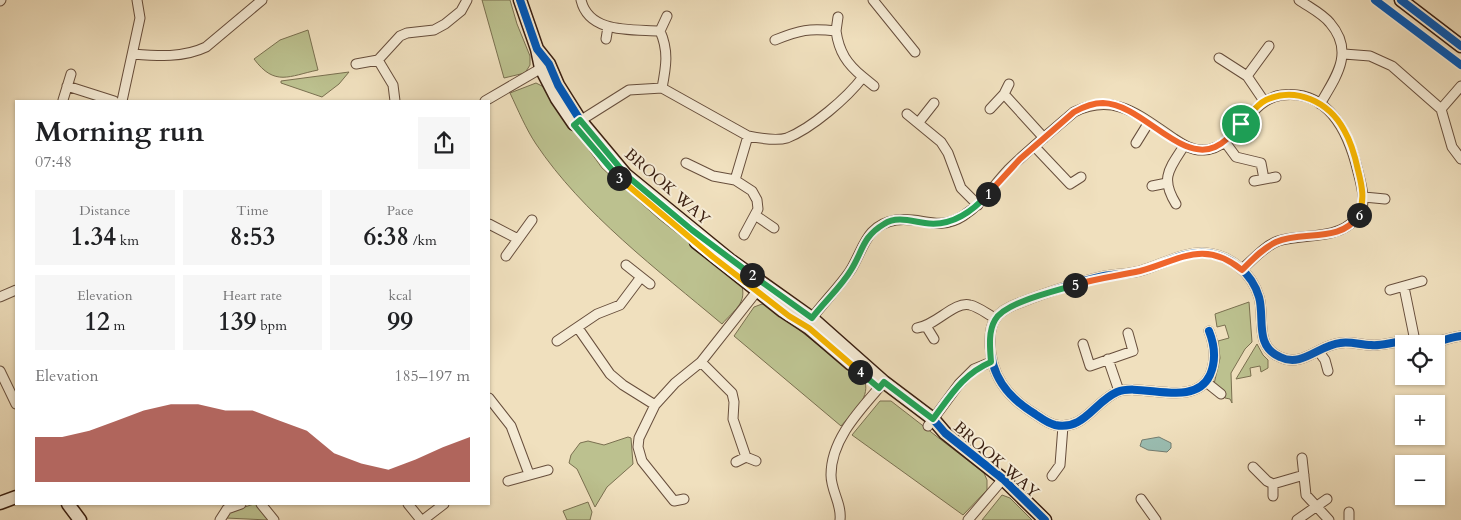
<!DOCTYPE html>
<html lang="en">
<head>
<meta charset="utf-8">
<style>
  :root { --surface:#fff; --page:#f6f6f6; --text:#202124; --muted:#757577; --accent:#8f2418 }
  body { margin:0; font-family:Cardo,serif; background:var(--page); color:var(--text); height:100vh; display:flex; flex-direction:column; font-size:19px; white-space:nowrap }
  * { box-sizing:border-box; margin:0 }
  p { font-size:16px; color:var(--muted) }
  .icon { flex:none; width:28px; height:28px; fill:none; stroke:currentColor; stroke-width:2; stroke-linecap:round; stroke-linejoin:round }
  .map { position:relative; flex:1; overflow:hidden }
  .panel { position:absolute; left:15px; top:100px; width:475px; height:405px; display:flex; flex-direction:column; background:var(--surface); border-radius:0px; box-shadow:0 1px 4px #0004 }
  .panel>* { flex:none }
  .buttons { position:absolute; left:1395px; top:335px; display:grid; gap:10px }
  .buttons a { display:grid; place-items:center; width:50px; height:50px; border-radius:0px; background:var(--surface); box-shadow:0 1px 4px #0004; font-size:25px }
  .pin { position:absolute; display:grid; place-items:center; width:42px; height:42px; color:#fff; margin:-21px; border:2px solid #fff; border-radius:50%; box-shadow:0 1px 5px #0007 }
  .km { position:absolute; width:25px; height:25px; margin:-12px; border-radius:50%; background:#222; color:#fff; font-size:14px; line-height:25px; text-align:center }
  .round { display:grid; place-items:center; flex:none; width:52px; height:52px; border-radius:0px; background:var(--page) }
  .headline { display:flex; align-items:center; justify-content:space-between; height:85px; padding:0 20px }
  h1 { font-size:28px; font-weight:600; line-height:38px }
  .metrics { display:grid; grid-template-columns:repeat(3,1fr); gap:8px; height:85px; padding:5px 20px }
  .metrics div { display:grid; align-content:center; border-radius:0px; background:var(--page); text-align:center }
  .metrics b { font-size:25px; font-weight:600 }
  .metrics small { font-size:14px; font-weight:400 }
  .metrics p { font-size:14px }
  .chart { height:140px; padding:10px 20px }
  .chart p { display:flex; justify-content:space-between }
  .chart svg { width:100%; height:90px; margin-top:5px; fill:var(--accent); opacity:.7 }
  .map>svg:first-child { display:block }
  .green { fill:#bcc18f; stroke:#7a7050 }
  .water { fill:#9abdb1; stroke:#737d71 }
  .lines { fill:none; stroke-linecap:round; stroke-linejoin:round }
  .street-casing { stroke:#674e3c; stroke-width:11 }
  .secondary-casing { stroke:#391e10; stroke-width:15 }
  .street { stroke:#f5ebd5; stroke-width:9 }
  .secondary { stroke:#f5ebd5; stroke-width:12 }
  .cycleway-casing { stroke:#f5ebd5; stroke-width:11 }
  .cycleway { stroke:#0057b8; stroke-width:8 }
  .split-1-casing { stroke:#fff; stroke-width:10 }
  .split-2-casing { stroke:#fff; stroke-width:10 }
  .split-3-casing { stroke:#fff; stroke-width:10 }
  .split-4-casing { stroke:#fff; stroke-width:10 }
  .split-5-casing { stroke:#fff; stroke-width:10 }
  .split-6-casing { stroke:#fff; stroke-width:10 }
  .split-7-casing { stroke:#fff; stroke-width:10 }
  .split-1 { stroke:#f0652b; stroke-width:6 }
  .split-2 { stroke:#22a559; stroke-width:6 }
  .split-3 { stroke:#22a559; stroke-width:6 }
  .split-4 { stroke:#f5b400; stroke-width:6 }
  .split-5 { stroke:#22a559; stroke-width:6 }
  .split-6 { stroke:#f0652b; stroke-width:6 }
  .split-7 { stroke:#f5b400; stroke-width:6 }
  .labels { text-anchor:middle; stroke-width:4; stroke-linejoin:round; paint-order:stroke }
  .street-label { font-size:16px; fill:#391e10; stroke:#f5ebd5 }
</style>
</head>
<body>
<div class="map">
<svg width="1461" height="520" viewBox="0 0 1461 520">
  <rect width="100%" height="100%" fill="#f0e0be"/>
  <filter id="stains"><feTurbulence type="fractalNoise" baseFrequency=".004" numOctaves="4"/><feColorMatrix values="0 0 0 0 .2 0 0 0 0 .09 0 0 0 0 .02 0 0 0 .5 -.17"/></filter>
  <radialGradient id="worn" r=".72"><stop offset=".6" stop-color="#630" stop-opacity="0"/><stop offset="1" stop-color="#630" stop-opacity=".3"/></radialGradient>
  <path class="green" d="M 482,0 L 510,0 L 517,24 L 530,56 L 530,65 L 525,73 L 504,78 Z
    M 308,30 L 318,70 C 289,76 275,87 254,59 L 280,40 Z
    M 349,72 L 339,84 L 322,97 L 281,83 L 281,81 Z
    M 536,83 L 544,87 L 602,168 L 659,219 L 741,283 C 748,303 734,310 722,324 C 659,271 582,213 536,144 C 526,129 518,110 510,93 Z
    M 1249,302 L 1252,342 L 1245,349 L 1231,373 L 1232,403 L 1230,399 L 1225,398 L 1214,384 L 1220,358 L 1218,341 L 1229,338 L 1225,325 L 1217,327 L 1215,314 Z
    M 762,304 L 769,306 L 865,382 C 870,399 851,414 841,426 L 734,336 L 754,307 Z
    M 1257,344 L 1263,355 L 1268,360 L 1268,368 L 1261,372 L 1260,366 L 1250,368 L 1251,376 L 1236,379 Z
    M 880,401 L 891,401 L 984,473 L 987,480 L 987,490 L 963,515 L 852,435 Z
    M 628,437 L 631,438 L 633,464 L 607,487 L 595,507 L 577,469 L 569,463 L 571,455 L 580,443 L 588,441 L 604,445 Z
    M 1002,495 L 1010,498 L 1032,520 L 982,520 Z
    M 588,502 L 592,512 L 590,520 L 567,520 L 563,511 Z
    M 254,504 L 256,504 L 268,520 L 226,518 L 229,512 Z"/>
  <path class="water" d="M 1159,437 L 1171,443 L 1171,448 L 1167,452 L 1148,450 L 1140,446 L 1142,440 Z"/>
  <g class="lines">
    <g class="street-casing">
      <path id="street" d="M 581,0 C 589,34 632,29 660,31 C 669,51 666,67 662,88
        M 873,0 L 915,52
        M 1299,0 C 1309,7 1323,14 1330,23 C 1355,52 1336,77 1320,104
        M 0,1 L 1,0
        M 660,31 L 667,16
        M 836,31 L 838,17
        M 606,39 L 608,27
        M 133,54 C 158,56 183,58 206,47 L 262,0
        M 1344,54 L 1370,56 L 1392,66 L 1441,109 L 1452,147 L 1461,159
        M 1219,58 L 1247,76 L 1264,101
        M 378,60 L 393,85 L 395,101
        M 356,64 L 378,60 L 400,36 L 407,33 L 434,30 L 445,24 L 461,11 L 467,0
        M 1247,76 L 1269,46
        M 863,77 L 874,86
        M 67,86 L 114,101
        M 1004,94 L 1044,138
        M 63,100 L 71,74
        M 122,101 L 140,18 L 137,0
        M 485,101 L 545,66
        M 990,109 L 1004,94 L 1009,84
        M 1441,109 L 1461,86
        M 907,114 L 941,142 L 948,153 L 961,188 L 978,205
        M 919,122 L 934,103
        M 575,124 L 629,90 L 662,88 L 748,136 C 758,138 777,141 787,138 C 812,128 847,98 863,77 C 847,64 839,52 836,31 C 809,28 800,30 775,40
        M 1225,142 L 1236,157 L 1261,163 L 1264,179
        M 1136,143 L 1149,122
        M 1035,147 L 1070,184 L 1081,177
        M 686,163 L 713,176 L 735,180 L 752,191 L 757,200 L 758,209 L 744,235
        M 735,180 L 748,136
        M 1254,181 L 1276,177
        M 1152,186 L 1167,183
        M 1364,197 L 1385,199
        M 1176,204 C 1160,178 1169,169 1184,146
        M 755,215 L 774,228
        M 489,224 L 518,239
        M 506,256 L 532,220
        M 626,265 L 650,284
        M 1404,287 L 1415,341
        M 1390,290 L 1422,281
        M 0,297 L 16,290
        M 812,318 C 824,302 839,287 850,271 C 864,249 865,225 896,220 C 921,216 938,232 963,216 C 982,204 993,186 1008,170 C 1029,149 1052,131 1074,112 C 1115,92 1140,116 1173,138 C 1182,144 1192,151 1204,150 C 1238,148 1248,99 1282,95 C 1329,89 1349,134 1358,172 C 1362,187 1368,207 1356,219 C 1335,241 1304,233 1278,241 C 1264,246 1253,260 1242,269
        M 926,326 L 934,339
        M 578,328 L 610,374 L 623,385 L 655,405
        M 917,328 C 937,325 954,301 970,305 C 979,307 987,314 995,318
        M 1209,331 C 1215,346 1216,361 1210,375 C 1194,409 1142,382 1117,392 C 1094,402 1084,431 1055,425 C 1047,423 1041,418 1035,414 C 1007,397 990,375 990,341 C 990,334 991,325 995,319 C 1000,311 1013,305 1022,302 C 1048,292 1077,282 1104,276 C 1116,274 1128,274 1140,271 C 1162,265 1183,251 1206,253 C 1230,255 1252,273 1259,297 C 1265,318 1254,346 1280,357 C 1302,368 1319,345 1340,343 C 1350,341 1361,345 1371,345 C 1380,346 1389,343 1398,342 C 1409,341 1420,344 1430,343 C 1440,342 1451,337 1461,336
        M 557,341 L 597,314 L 620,305 L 641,277
        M 1083,344 L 1090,366 L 1133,351 L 1128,333
        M 1319,352 L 1325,360 L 1328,371
        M 1108,359 L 1119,391
        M 701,362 L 732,393 L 734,402 L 733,419 L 746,457
        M 0,371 L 16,404
        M 1206,382 L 1221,394
        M 489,398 L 511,426 L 529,474
        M 928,426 L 959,384 L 974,369 L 991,362
        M 1302,458 L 1306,495 L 1329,520
        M 736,462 L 746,457 L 756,461
        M 1253,467 L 1267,481 L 1273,484 L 1273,496
        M 1052,476 L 1060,465 L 1063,426
        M 508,481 L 548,470
        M 1273,484 L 1304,475
        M 684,499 L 674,501 L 642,461 L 638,447 L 639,438 L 655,405 L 675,383 L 701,362 L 761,286
        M 1141,499 L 1156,520
        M 261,504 L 274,520
        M 408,504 L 421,520
        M 1349,512 L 1349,520
        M 220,520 L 227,509 L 241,504
        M 423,520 L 444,504
        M 840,520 C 842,504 831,491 831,475 C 831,438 862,408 884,382
        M 968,520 L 1003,479
        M 1297,520 L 1327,499"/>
    </g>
    <g class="secondary-casing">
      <path id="secondary" d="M 520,0 L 537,49 L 541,68 L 557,99 L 574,124
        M 1401,0 L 1461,46
        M 537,49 L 549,64 L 558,85 L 580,120 L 626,175 L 730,260 L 813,319 L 884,382 L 933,419 L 945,433 L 1003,479 L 1045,520
        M 696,242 L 783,311 L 809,328 L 851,364
        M 0,503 L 16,497
        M 68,504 L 80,520"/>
    </g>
    <use href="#street" class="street"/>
    <use href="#secondary" class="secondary"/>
    <g class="cycleway-casing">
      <path id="cycleway" d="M 520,0 L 537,49 L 549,64 L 558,85 L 580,120 L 599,144 L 626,175 L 730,260
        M 1375,0 L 1461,65
        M 1401,0 L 1461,46
        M 1209,331 C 1215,346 1216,361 1210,375 C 1194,409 1142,382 1117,392 C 1094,402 1084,431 1055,425 C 1047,423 1041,418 1035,414 C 1007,397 990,375 990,341 C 990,334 991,325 995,319 C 1000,311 1013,305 1022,302 C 1048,292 1077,282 1104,276 C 1116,274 1128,274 1140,271 C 1162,265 1183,251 1206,253 C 1230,255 1252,273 1259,297 C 1265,318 1254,346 1280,357 C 1302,368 1319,345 1340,343 C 1350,341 1361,345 1371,345 C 1380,346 1389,343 1398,342 C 1409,341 1420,344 1430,343 C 1440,342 1451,337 1461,336
        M 884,382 L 933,419 L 945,433 L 1003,479 L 1045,520"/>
    </g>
    <use href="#cycleway" class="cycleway"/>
  </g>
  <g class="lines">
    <g class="split-1-casing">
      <path id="split-1" d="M 988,194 L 1020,159 L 1074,112 C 1083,107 1093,103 1103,103 C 1142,104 1180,163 1215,147 C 1226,142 1233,133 1241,124"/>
    </g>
    <g class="split-2-casing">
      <path id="split-2" d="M 752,275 L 812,318 C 824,302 841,287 851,270 C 863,251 862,237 884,224 C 896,216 911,221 925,223 C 951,227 972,212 988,194"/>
    </g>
    <g class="split-3-casing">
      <path id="split-3" d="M 619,178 L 574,125 L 580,120 L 626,175 L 692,230 L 752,275"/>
    </g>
    <g class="split-4-casing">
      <path id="split-4" d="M 619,178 L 713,257 L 789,316 L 809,328 L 860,372"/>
    </g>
    <g class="split-5-casing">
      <path id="split-5" d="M 860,372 L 879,388 L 884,382 L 933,419 C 951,395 963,374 991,362 C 990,348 988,332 995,320 C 1005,302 1056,291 1075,285"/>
    </g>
    <g class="split-6-casing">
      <path id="split-6" d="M 1075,285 C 1097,278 1118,276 1140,271 C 1180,260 1204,239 1242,270 C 1252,260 1263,248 1276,242 C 1303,230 1340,244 1359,215"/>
    </g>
    <g class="split-7-casing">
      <path id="split-7" d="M 1241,124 C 1248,117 1257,104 1266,100 C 1296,86 1329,102 1344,130 C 1351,142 1355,156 1358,170 C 1362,186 1365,199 1359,215"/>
    </g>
    <use href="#split-1" class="split-1"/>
    <use href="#split-2" class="split-2"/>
    <use href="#split-3" class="split-3"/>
    <use href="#split-4" class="split-4"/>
    <use href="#split-5" class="split-5"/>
    <use href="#split-6" class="split-6"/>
    <use href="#split-7" class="split-7"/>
  </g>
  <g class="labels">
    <g class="street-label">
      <text transform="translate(668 186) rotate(41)" y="6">BROOK WAY</text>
      <text transform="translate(997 459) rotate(41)" y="6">BROOK WAY</text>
    </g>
  </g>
  <rect width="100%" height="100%" filter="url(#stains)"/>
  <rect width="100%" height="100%" fill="url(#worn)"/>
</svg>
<div class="buttons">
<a><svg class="icon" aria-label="locate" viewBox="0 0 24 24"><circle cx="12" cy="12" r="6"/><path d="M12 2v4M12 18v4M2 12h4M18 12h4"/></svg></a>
<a>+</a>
<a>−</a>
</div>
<div class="pin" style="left:1241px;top:124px;background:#1e9e55"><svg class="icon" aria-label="arrive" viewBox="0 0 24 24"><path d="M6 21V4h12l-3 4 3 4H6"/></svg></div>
<b class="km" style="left:988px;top:194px">1</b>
<b class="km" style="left:752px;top:275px">2</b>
<b class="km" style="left:619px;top:178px">3</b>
<b class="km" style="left:860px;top:372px">4</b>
<b class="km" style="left:1075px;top:285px">5</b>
<b class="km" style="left:1359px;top:215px">6</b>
<section class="panel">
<div class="headline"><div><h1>Morning run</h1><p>07:48</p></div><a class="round"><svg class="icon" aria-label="share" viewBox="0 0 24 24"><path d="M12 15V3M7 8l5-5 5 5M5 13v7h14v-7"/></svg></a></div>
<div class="metrics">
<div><p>Distance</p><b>1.34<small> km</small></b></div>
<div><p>Time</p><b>8:53</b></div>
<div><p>Pace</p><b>6:38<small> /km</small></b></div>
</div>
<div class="metrics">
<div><p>Elevation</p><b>12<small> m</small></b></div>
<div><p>Heart rate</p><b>139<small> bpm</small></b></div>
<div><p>kcal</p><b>99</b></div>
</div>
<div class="chart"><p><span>Elevation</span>185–197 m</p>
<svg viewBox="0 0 160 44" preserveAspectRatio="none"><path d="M0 44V22L10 22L20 19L30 14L40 9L50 6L60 6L70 9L80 9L90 14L100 19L110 30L120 35L130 38L140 33L150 27L160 22V44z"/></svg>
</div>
</section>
</div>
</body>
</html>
